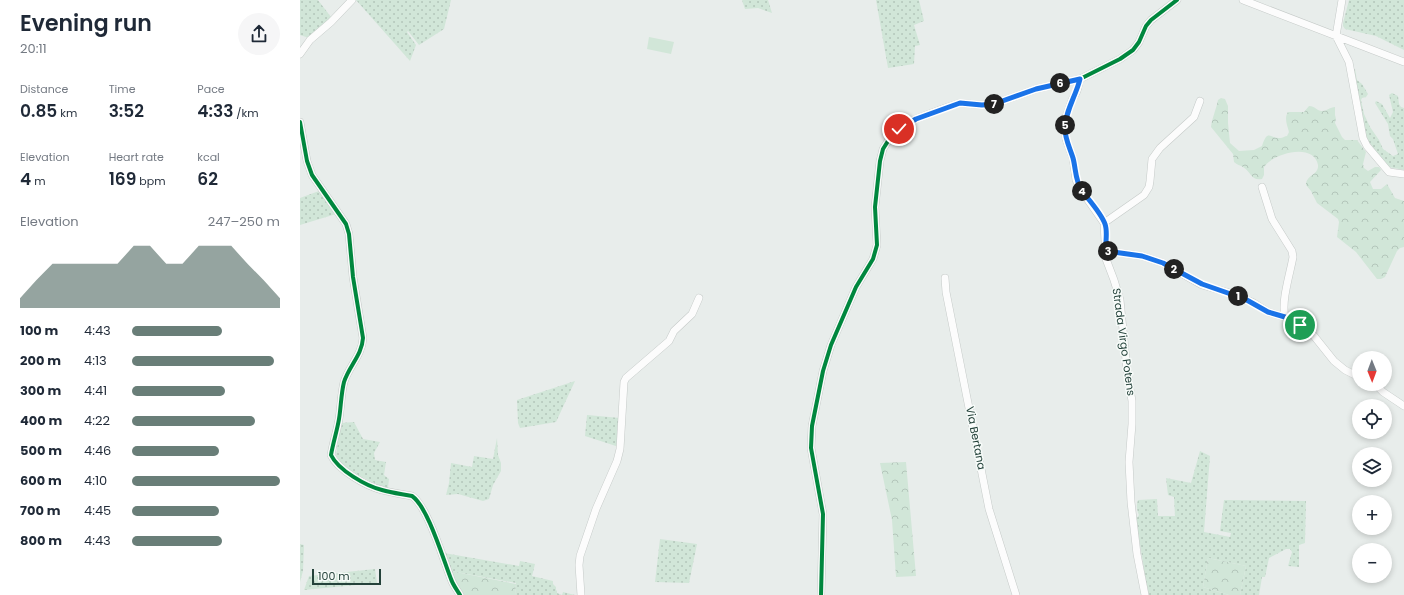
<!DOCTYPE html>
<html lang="en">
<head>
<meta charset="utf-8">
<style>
  :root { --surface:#fff; --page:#f6f6f7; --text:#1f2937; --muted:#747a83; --accent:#697e78 }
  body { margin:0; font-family:Poppins,sans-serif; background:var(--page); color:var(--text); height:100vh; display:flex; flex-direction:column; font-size:15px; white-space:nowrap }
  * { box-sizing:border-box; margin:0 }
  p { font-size:13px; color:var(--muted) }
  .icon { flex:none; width:22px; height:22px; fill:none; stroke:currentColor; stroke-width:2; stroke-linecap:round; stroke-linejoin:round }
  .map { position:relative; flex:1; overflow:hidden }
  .details { display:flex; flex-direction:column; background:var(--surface); width:300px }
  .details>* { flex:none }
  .needle { width:26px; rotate:179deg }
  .tools { position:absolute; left:1052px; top:351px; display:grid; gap:8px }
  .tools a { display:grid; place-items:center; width:40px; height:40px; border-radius:50%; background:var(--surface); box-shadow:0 2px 6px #0003; font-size:20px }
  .scale { position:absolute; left:12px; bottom:10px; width:69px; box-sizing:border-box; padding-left:4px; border:2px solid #24423a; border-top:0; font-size:11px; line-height:14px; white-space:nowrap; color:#24423a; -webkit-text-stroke:3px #f7fbf9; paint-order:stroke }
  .pin { position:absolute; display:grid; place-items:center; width:34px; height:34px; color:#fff; margin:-17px; border:2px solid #fff; border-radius:50%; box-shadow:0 1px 4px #0007 }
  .km { position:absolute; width:20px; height:20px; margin:-10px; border-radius:50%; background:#222; color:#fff; font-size:11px; line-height:20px; text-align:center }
  .round { display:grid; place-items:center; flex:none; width:42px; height:42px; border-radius:21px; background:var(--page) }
  .summary { display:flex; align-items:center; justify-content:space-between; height:68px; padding:0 20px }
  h1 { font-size:22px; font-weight:600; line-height:30px }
  .figures { display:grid; grid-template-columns:repeat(3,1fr); gap:6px; height:68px; padding:4px 20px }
  .figures div { display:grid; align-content:center }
  .figures b { font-size:17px; font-weight:600 }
  .figures small { font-size:11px; font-weight:400 }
  .figures p { font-size:11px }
  .chart { height:112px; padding:8px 20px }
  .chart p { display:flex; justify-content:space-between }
  .chart svg { width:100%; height:72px; margin-top:4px; fill:var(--accent); opacity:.7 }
  ul { padding:0 20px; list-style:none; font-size:13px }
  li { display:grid; grid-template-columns:64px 48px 1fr; align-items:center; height:30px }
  li i { height:10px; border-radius:5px; background:var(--accent) }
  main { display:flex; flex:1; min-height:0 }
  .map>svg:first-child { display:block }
  .green { fill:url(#green-dots) }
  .forest { fill:url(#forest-crowns) }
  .pitch { fill:#d1e6d8 }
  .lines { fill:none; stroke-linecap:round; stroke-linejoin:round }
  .minor-casing { stroke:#c5cac8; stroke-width:8 }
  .minor { stroke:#fcfcfc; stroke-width:7 }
  .cycleway-casing { stroke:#f7fbf9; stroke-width:6 }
  .cycleway { stroke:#00873e; stroke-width:4 }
  .route-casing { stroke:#fff; stroke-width:8 }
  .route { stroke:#1a73e8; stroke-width:5 }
  .labels { text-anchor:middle; stroke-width:3; stroke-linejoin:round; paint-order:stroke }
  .street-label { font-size:11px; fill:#24423a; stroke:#f7fbf9 }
</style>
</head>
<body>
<main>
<section class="details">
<div class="summary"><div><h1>Evening run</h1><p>20:11</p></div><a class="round"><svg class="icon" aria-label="share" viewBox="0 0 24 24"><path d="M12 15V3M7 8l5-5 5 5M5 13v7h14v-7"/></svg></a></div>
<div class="figures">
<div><p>Distance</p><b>0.85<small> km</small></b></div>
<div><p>Time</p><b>3:52</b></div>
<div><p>Pace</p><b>4:33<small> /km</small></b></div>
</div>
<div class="figures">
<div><p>Elevation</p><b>4<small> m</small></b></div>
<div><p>Heart rate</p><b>169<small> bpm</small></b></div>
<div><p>kcal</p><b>62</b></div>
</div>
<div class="chart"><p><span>Elevation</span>247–250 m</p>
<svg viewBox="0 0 160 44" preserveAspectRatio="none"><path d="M0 44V38L10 27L20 17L30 17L40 17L50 17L60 17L70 6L80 6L90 17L100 17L110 6L120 6L130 6L140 17L150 27L160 38V44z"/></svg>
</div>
<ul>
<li><b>100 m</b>4:43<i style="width:61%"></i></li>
<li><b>200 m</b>4:13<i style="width:96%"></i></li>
<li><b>300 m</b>4:41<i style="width:63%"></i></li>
<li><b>400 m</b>4:22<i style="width:83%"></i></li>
<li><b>500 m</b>4:46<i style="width:59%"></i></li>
<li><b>600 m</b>4:10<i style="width:100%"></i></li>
<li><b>700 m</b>4:45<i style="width:59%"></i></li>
<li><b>800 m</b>4:43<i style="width:61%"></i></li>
</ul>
</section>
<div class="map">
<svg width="1104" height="595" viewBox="0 0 1104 595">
  <defs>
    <pattern id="green-dots" width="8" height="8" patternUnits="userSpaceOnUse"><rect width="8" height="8" fill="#d1e6d8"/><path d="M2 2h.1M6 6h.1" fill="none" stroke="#b3c6ba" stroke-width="1.8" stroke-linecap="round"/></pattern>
    <pattern id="forest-crowns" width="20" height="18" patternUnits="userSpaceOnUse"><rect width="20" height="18" fill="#d1e6d8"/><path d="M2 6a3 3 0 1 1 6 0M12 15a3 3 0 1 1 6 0" fill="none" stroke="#b3c6ba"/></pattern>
  </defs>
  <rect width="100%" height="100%" fill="#e8edeb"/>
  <path class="green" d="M 0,0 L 18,0 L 31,17 L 9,38 L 0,35 Z
    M 56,0 L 151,0 L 144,29 L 119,45 L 108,31 L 107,32 L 116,45 L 110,61 Z
    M 442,0 L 468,0 L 472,13 L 458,8 L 445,9 Z
    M 576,0 L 619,0 L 624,21 L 614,25 L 620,45 L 615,46 L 614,64 L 588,68 Z
    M 1049,0 L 1104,0 L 1104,50 L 1076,36 L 1045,29 L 1043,26 L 1043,23 Z
    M 1055,69 L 1057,80 L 1062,84 L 1068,94 L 1066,97 L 1062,98 L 1061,100 L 1064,114 L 1070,127 L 1079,140 L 1083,149 L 1093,156 L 1098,154 L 1093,139 L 1090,136 L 1088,124 L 1075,103 L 1076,101 L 1082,104 L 1090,118 L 1093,112 L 1089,95 L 1092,93 L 1098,96 L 1099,104 L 1101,107 L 1104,108 L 1104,170 L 1089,167 L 1069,144 L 1065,137 L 1053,70 Z
    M 19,191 L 36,214 L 0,225 L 0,198 Z
    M 275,381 L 256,422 L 220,428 L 218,423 L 217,400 Z
    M 287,415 L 320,418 L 319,447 L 285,436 Z
    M 54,422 L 63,439 L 80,442 L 74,453 L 75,460 L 86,462 L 84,475 L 89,479 L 88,488 C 72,483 43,470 36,455 L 41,423 Z
    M 197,438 L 198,455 L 201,463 L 201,471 L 193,485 L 189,499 L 183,501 L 158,494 L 146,495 L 149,483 L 151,463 L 172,467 L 174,456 L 193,459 Z
    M 900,451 L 910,456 L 904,532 L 930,537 L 931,533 L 920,531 L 924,500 L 1006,501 L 1005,543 L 999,545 L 999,567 L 988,566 L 992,552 L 990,549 L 986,549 L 969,558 L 965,577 L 962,577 L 959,595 L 940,595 L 946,566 L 908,558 L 903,587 L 929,595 L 848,595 L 836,519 L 839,515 C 837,511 836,505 838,500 L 857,499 L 858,516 L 875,516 L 874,497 L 868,495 L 866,478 L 891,483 Z
    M 360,539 L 397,544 L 389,583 L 355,582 Z
    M 0,544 L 4,545 L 3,571 L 0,582 Z
    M 144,553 L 219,566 L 220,561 L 235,564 L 232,576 L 253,581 L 253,584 L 256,587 L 256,590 L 257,591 L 257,593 L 262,595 L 263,592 L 275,595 L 215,595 L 216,583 L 151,571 Z
    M 75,569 L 77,583 L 4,590 L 9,576 Z"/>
  <path class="forest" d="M 921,98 L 925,99 L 928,106 L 928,123 L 930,143 L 939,151 L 954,150 L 962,146 C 968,128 970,139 980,138 C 983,138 985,136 987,136 L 989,132 C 987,125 984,118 988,112 L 1004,112 L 1009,106 C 1015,106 1017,111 1022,111 C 1027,111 1030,107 1035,107 L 1035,115 L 1036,119 L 1035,123 L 1042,137 L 1045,140 L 1057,140 L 1066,152 L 1063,164 L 1064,168 L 1068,171 L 1075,167 L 1079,167 L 1081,170 L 1070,182 L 1073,189 L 1081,189 L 1087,184 L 1095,198 L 1104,201 L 1104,247 L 1100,248 L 1097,251 L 1085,277 L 1081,279 L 1077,279 L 1056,252 L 1037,237 L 1039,222 L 1038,219 L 1017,203 L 1011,191 L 1006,185 C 1006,175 1019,175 1018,165 C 1014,142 973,153 964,167 L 964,175 L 962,179 C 951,181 951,172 943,167 C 940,165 937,165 934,162 L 933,154 L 911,127 C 912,118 916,110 918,100 Z
    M 606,462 L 616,576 L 596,577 L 592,520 L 580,463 Z
    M 908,558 L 946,566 L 940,595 L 929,595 L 903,587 Z
    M 151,571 L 216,584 L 215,595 L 163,595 L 154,580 Z"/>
  <path class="pitch" d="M 349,37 L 374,42 L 371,54 L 347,49 Z"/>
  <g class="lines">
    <g class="minor-casing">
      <path id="minor" d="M 943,0 L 1104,62
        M 1042,0 L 1036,36 L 1049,62 L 1063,138 L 1067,146 L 1089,172 L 1104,174
        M 0,54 L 10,40 L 31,22 L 52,0
        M 780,79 L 777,91 L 772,100 L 766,117 L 765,128 L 766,139 L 773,158 L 776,180 L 781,190 L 804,223 L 806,259 L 814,280 L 820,300 L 827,370 L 832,401 L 832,424 L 829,462 L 831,502 L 837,554 L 845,595
        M 0,122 L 7,161 L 12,175 L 46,224 L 49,234 L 53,277 L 63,338 C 62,355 49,366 44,382 C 41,394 41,407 39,419 C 37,431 33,443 31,455 C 38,470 66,486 82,490 C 92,493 102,494 112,496 C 128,507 143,559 151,579 C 153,585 157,590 160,595
        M 962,187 L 972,219 L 992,251 L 993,257 C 990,274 981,301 985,317
        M 804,223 L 844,195 L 849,187 L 850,181 L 852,159 L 860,148 L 894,117 L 900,101
        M 806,251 L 842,256 L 863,263 L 902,285 L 930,293 L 954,303 L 968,312 L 985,317 L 1000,325 L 1014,336 L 1034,361 L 1045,370 L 1059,377
        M 645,278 L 646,292 L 689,509 L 716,595
        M 1075,384 L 1083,392 L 1104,406
        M 281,595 L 279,565 L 280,556 L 296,509 L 317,461 L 320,449 L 324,382 L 326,378 L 369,341 L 374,331 L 392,314 L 399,298
        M 521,595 L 523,514 L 511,448 L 512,426 L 523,371 L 531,345 L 556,287 L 573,259 L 577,245 L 575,207 L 580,161 L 583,149 L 588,141 L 599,129 L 616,119 L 645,108 L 660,103 L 682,105 L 694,104 L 736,89 L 780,79 L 820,59 L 833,50 L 839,42 L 846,26 L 851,20 L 877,0"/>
    </g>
    <use href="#minor" class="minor"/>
    <g class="cycleway-casing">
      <path id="cycleway" d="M 0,122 L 7,161 L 12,175 L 46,224 L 49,234 L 53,277 L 63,338 C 62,355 49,366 44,382 C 41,394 41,407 39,419 C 37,431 33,443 31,455 C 38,470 66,486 82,490 C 92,493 102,494 112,496 C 128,507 143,559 151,579 C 153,585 157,590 160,595
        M 521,595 L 523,514 L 511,448 L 512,426 L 523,371 L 531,345 L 556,287 L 573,259 L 577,245 L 575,207 L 580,161 L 583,149 L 588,141 L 599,129 L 616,119 L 645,108 L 660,103 L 682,105 L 694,104 L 736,89 L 780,79 L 820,59 L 833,50 L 839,42 L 846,26 L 851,20 L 877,0"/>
    </g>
    <use href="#cycleway" class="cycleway"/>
  </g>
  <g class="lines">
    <g class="route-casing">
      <path id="route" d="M 599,129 L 616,119 L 660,103 L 682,105 L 694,104 L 736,89 L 780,79 C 776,96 765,111 765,129 C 765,139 770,148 773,158 C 776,169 775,181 782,191 C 789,200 801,213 805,224 C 808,232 805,243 806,251 L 842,256 L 863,263 L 902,284 L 945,299 L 968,312 L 985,317 L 1000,325"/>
    </g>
    <use href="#route" class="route"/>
  </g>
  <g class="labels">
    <g class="street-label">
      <text transform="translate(824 342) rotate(82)" y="4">Strada Virgo Potens</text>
      <text transform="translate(676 438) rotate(79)" y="4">Via Bertana</text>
    </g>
  </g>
</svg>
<div class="tools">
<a><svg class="needle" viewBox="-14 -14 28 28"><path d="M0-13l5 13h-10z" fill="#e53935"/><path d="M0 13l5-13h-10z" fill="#747a83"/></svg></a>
<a><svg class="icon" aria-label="locate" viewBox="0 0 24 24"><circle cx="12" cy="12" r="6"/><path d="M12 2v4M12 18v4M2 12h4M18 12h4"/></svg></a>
<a><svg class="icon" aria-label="layers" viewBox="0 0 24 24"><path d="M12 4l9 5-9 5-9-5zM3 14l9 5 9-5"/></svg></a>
<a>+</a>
<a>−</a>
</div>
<div class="scale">100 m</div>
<div class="pin" style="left:1000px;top:325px;background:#1e9e55"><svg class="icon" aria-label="arrive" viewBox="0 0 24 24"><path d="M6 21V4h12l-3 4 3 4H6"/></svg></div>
<div class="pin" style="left:599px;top:129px;background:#d93025"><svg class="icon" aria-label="check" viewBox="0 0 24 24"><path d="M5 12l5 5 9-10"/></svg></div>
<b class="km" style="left:938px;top:296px">1</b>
<b class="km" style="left:874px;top:269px">2</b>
<b class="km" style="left:808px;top:251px">3</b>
<b class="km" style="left:782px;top:191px">4</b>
<b class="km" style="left:765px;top:125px">5</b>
<b class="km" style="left:760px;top:83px">6</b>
<b class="km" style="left:694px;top:104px">7</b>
</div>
</main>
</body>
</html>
